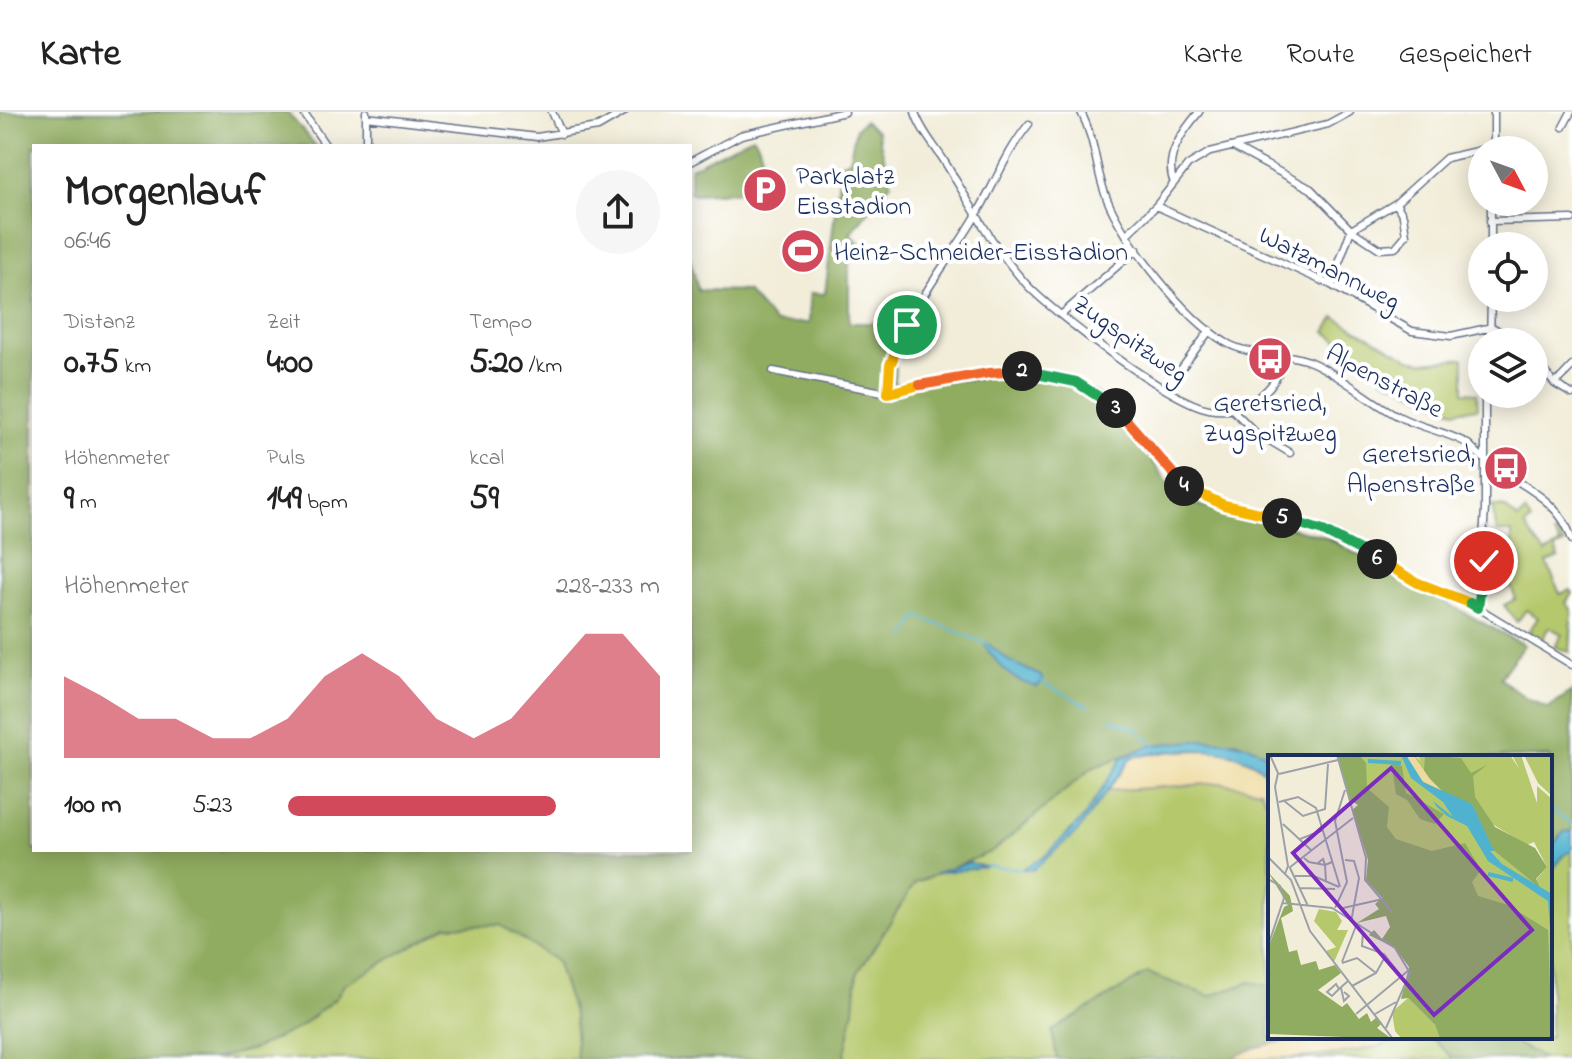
<!DOCTYPE html>
<html lang="de">
<head>
<meta charset="utf-8">
<style>
  :root { --surface:#fff; --page:#f6f6f6; --text:#222; --muted:#767676; --line:#e0e0e0; --accent:#d1495b }
  body { margin:0; font-family:"Indie Flower",sans-serif; background:var(--page); color:var(--text); height:100vh; display:flex; flex-direction:column; font-size:30px; white-space:nowrap }
  * { box-sizing:border-box; margin:0 }
  p { font-size:26px; color:var(--muted) }
  .icon { flex:none; width:44px; height:44px; fill:none; stroke:currentColor; stroke-width:2; stroke-linecap:round; stroke-linejoin:round }
  .map { position:relative; flex:1; overflow:hidden }
  .drawer { position:absolute; left:32px; top:32px; width:660px; height:708px; display:flex; flex-direction:column; background:var(--surface); border-radius:0px; box-shadow:0 4px 20px #0003 }
  .drawer>* { flex:none }
  .needle { width:52px; rotate:131deg }
  .fabs { position:absolute; left:1468px; top:24px; display:grid; gap:16px }
  .fabs a { display:grid; place-items:center; width:80px; height:80px; border-radius:50%; background:var(--surface); box-shadow:0 4px 20px #0003; font-size:40px }
  .pin { position:absolute; display:grid; place-items:center; width:68px; height:68px; color:#fff; margin:-34px; border:4px solid #fff; border-radius:50%; box-shadow:0 2px 8px #0007 }
  .km { position:absolute; width:40px; height:40px; margin:-20px; border-radius:50%; background:#222; color:#fff; font-size:22px; line-height:40px; text-align:center }
  .round { display:grid; place-items:center; flex:none; width:84px; height:84px; border-radius:42px; background:var(--page) }
  .summary { display:flex; align-items:center; justify-content:space-between; height:136px; padding:0 32px }
  h1 { font-size:44px; font-weight:700; line-height:60px }
  .metrics { display:grid; grid-template-columns:repeat(3,1fr); gap:12px; height:136px; padding:8px 32px }
  .metrics div { display:grid; align-content:center }
  .metrics b { font-size:34px; font-weight:700 }
  .metrics small { font-size:22px; font-weight:400 }
  .metrics p { font-size:22px }
  .chart { height:224px; padding:16px 32px }
  .chart p { display:flex; justify-content:space-between }
  .chart svg { width:100%; height:144px; margin-top:8px; fill:var(--accent); opacity:.7 }
  ul { padding:0 32px; list-style:none; font-size:26px }
  li { display:grid; grid-template-columns:128px 96px 1fr; align-items:center; height:60px }
  li i { height:20px; border-radius:10px; background:var(--accent) }
  header { display:flex; align-items:center; gap:48px; box-sizing:border-box; height:112px; padding:0 40px; background:var(--surface); border-bottom:2px solid var(--line) }
  header strong { font-size:38px }
  nav { display:flex; gap:44px; margin-inline-start:auto; font-size:28px }
  .map>svg:first-child { display:block }
  .green { fill:#b5c86c; stroke:#687c65; stroke-width:2; fill-rule:evenodd }
  .forest { fill:#90ac60; stroke:#566e5f; stroke-width:2 }
  .sand { fill:#eeda9e; stroke:#84847e; stroke-width:2 }
  .water { fill:#50b2cf; stroke:#367096; stroke-width:2 }
  .lines { fill:none; stroke-linecap:round; stroke-linejoin:round }
  .stream { stroke:#50b2cf; stroke-width:2 }
  .minor-casing { stroke:#667289; stroke-width:9 }
  .minor { stroke:#fff; stroke-width:6 }
  .split-1-casing { stroke:#fff; stroke-width:16 }
  .split-2-casing { stroke:#fff; stroke-width:16 }
  .split-3-casing { stroke:#fff; stroke-width:16 }
  .split-4-casing { stroke:#fff; stroke-width:16 }
  .split-5-casing { stroke:#fff; stroke-width:16 }
  .split-6-casing { stroke:#fff; stroke-width:16 }
  .split-7-casing { stroke:#fff; stroke-width:16 }
  .split-8-casing { stroke:#fff; stroke-width:16 }
  .split-1 { stroke:#f5b400; stroke-width:10 }
  .split-2 { stroke:#f0652b; stroke-width:10 }
  .split-3 { stroke:#22a559; stroke-width:10 }
  .split-4 { stroke:#f0652b; stroke-width:10 }
  .split-5 { stroke:#f5b400; stroke-width:10 }
  .split-6 { stroke:#22a559; stroke-width:10 }
  .split-7 { stroke:#f5b400; stroke-width:10 }
  .split-8 { stroke:#22a559; stroke-width:10 }
  .labels { text-anchor:middle; stroke-width:8; stroke-linejoin:round; paint-order:stroke }
  .poi-label { font-size:26px; fill:#1b2f5e; stroke:#fff; text-anchor:start }
  .street-label { font-size:26px; fill:#1b2f5e; stroke:#fff }
  .inset-river { fill:none; stroke:#50b2cf; stroke-width:4 }
  .inset-road { fill:none; stroke:#9ca1a8; stroke-width:2 }
  .view { fill:#7b2cbf; fill-opacity:0.15; stroke:#7b2cbf; stroke-width:4 }
  .inset-edge { fill:none; stroke:#1b2f5e; stroke-width:4 }
</style>
</head>
<body>
<header>
<strong>Karte</strong>
<nav><a>Karte</a><a>Route</a><a>Gespeichert</a></nav>
</header>
<div class="map">
<svg width="1572" height="947" viewBox="0 0 1572 947">
  <rect width="100%" height="100%" fill="#fff"/>
  <filter id="ink" filterUnits="userSpaceOnUse"><feTurbulence type="fractalNoise" baseFrequency=".0125" numOctaves="2"/><feDisplacementMap in="SourceGraphic" scale="16" xChannelSelector="R" yChannelSelector="G"/><feConvolveMatrix kernelMatrix="1 2 1 2 8 2 1 2 1" color-interpolation-filters="sRGB"/></filter>
  <filter id="wash" filterUnits="userSpaceOnUse"><feTurbulence type="fractalNoise" baseFrequency=".006" numOctaves="4" result="noise"/><feDisplacementMap in="SourceGraphic" scale="32" xChannelSelector="R" yChannelSelector="G"/><feGaussianBlur stdDeviation="1.8" result="paint"/><feColorMatrix in="noise" values="0 0 0 0 0 0 0 0 0 0 0 0 0 0 0 0 0 1.4 0 .05"/><feComposite in="paint" operator="in"/></filter>
  <g filter="url(#wash)">
    <rect width="100%" height="100%" fill="#f2edd9"/>
    <path class="green" d="M 1335,205 L 1410,247 L 1424,250 L 1464,246 L 1464,280 L 1477,281 L 1478,296 L 1455,299 L 1383,266 L 1377,256 L 1326,220 Z
      M 792,273 L 1117,301 C 1143,335 1162,373 1190,405 L 1332,427 L 1373,455 L 1572,643 L 1572,947 L 0,947 L 0,276 L 34,738 L 690,738 ZM 1270,645 L 1550,645 L 1550,925 L 1270,925 Z
      M 1492,394 L 1505,396 L 1518,407 L 1525,400 L 1531,409 L 1525,414 L 1545,442 L 1560,432 L 1554,423 L 1559,419 L 1564,432 L 1555,436 L 1559,446 L 1547,451 L 1560,482 L 1570,478 L 1572,481 L 1566,491 L 1572,498 L 1570,540 L 1555,535 L 1562,522 L 1549,515 L 1542,527 L 1529,519 L 1538,506 L 1526,498 L 1517,510 L 1504,493 L 1516,487 L 1511,475 L 1498,480 L 1495,463 L 1509,464 L 1509,447 L 1495,446 L 1497,433 L 1512,433 L 1512,420 L 1497,420 Z"/>
    <path class="forest" d="M 0,0 L 287,0 L 316,34 L 34,34 L 34,738 L 690,738 L 690,144 L 698,178 L 746,179 L 775,211 L 809,211 L 810,181 L 825,182 L 841,51 L 849,49 L 856,16 L 864,9 L 877,19 L 891,71 L 850,122 L 861,132 L 849,151 L 849,211 L 897,211 L 894,272 L 978,267 L 1015,260 L 1075,271 L 1096,281 L 1118,300 L 1172,377 L 1187,390 L 1323,424 L 1524,533 L 1500,566 L 1523,584 L 1548,596 L 1572,579 L 1572,719 L 1564,721 L 1550,736 L 1550,645 L 1270,646 L 1237,629 L 1152,633 L 1092,656 L 993,739 L 915,771 L 857,862 L 854,897 L 844,947 L 577,947 L 574,904 L 556,849 L 500,813 L 447,814 L 344,873 L 336,886 L 298,916 L 254,937 L 213,947 L 0,947 Z
      M 753,24 C 766,40 763,60 761,79 L 694,82 L 690,80 L 690,56 Z
      M 1147,861 L 1210,884 L 1250,870 L 1270,874 L 1270,925 L 1301,925 L 1254,936 L 1230,947 L 1057,947 L 1052,919 Z
      M 1422,925 L 1503,925 L 1545,947 L 1454,947 L 1434,928 Z"/>
    <path class="sand" d="M 1217,638 C 1238,642 1255,649 1270,665 L 1270,695 L 1260,678 L 1222,671 L 1104,679 L 1132,645 L 1174,639 Z
      M 1301,925 L 1408,925 C 1351,946 1290,947 1230,947 L 1254,936 Z"/>
    <path class="water" d="M 987,531 L 1009,549 L 1041,564 L 1043,569 L 1037,575 C 1009,568 1002,556 985,534 Z
      M 1204,628 C 1228,628 1251,630 1270,646 L 1270,665 C 1236,627 1177,638 1132,645 L 1077,720 L 1033,758 L 1022,757 L 1044,745 L 1084,705 L 1122,646 L 1152,633 Z
      M 1572,719 L 1572,739 L 1564,742 L 1550,762 L 1550,736 L 1564,720 Z
      M 969,751 L 986,755 L 935,761 Z"/>
    <g class="lines">
      <path class="stream" d="M 906,525 L 918,504 L 987,532
        M 1041,570 L 1088,594
        M 1111,607 L 1136,617 L 1156,633
        M 1550,696 L 1572,712
        M 986,754 L 1022,757"/>
    </g>
  </g>
  <g filter="url(#ink)">
    <g class="lines">
      <g class="minor-casing">
        <path id="minor" d="M 303,0 L 326,34
          M 552,0 L 562,22
          M 915,0 C 920,17 934,33 943,47 C 969,89 994,138 1028,174 C 1057,204 1170,290 1209,297 C 1244,304 1278,279 1284,243
          M 1081,0 C 1097,32 1095,58 1107,87 C 1124,129 1185,207 1225,230 C 1251,246 1285,238 1313,251 C 1344,265 1370,290 1400,305 C 1421,316 1448,320 1468,332 C 1474,337 1479,344 1486,348 C 1518,373 1560,386 1572,428
          M 366,5 L 537,25 L 598,15 L 624,0
          M 1563,15 L 1571,0
          M 366,34 L 366,0
          M 1235,36 L 1311,77 L 1351,118 L 1331,173
          M 1494,38 L 1494,0
          M 690,50 L 741,23 L 845,0
          M 1174,71 C 1163,45 1183,19 1199,0
          M 1396,91 L 1403,104 L 1406,123 L 1395,136 L 1380,137 L 1351,118 L 1396,91 L 1446,46 L 1494,35
          M 1156,94 L 1331,173 L 1412,219 L 1451,224 L 1492,215 L 1519,230
          M 1490,109 L 1572,107
          M 1126,123 L 1156,94 L 1188,53 L 1210,40 L 1328,12 L 1350,0
          M 1491,134 L 1491,90
          M 1061,203 L 1137,137
          M 1490,230 L 1491,186
          M 1534,247 L 1555,272 L 1572,282
          M 773,259 L 888,281 L 1015,258 L 1076,270 L 1097,280 L 1119,299 L 1169,360 L 1194,380 L 1224,393 L 1323,419 L 1418,471 L 1467,489 L 1572,553
          M 1555,272 L 1572,254
          M 1167,276 L 1210,218
          M 888,281 C 893,210 943,161 977,102 C 995,72 1006,40 1029,12
          M 1233,298 L 1255,320 L 1290,341
          M 1478,496 L 1485,397 L 1485,282"/>
      </g>
      <use href="#minor" class="minor"/>
    </g>
  </g>
  <g class="lines" filter="url(#ink)">
    <g class="split-1-casing">
      <path id="split-1" d="M 907,213 L 890,253 L 888,281 L 920,273"/>
    </g>
    <g class="split-2-casing">
      <path id="split-2" d="M 920,273 L 989,261 L 1022,259"/>
    </g>
    <g class="split-3-casing">
      <path id="split-3" d="M 1022,259 L 1076,270 L 1116,296"/>
    </g>
    <g class="split-4-casing">
      <path id="split-4" d="M 1116,296 L 1184,374"/>
    </g>
    <g class="split-5-casing">
      <path id="split-5" d="M 1184,374 L 1224,393 L 1282,406"/>
    </g>
    <g class="split-6-casing">
      <path id="split-6" d="M 1282,406 L 1323,419 L 1377,447"/>
    </g>
    <g class="split-7-casing">
      <path id="split-7" d="M 1377,447 L 1418,471 L 1470,491"/>
    </g>
    <g class="split-8-casing">
      <path id="split-8" d="M 1470,491 L 1478,496 L 1484,449"/>
    </g>
    <use href="#split-1" class="split-1"/>
    <use href="#split-2" class="split-2"/>
    <use href="#split-3" class="split-3"/>
    <use href="#split-4" class="split-4"/>
    <use href="#split-5" class="split-5"/>
    <use href="#split-6" class="split-6"/>
    <use href="#split-7" class="split-7"/>
    <use href="#split-8" class="split-8"/>
  </g>
  <defs>
    <g id="parking-disc" transform="scale(2.3)"><circle r="9.5" fill="#d1495b" stroke="#fff"/><path d="M-3.5-5.5H1a3.5 3.5 0 0 1 0 7H-1V5.5H-3.5ZM-1-3.4V-.6H.8a1.4 1.4 0 0 0 0-2.8Z" fill="#fff"/></g>
    <g id="stadium-disc" transform="scale(2.3)"><circle r="9.5" fill="#d1495b" stroke="#fff"/><path d="M0-5a6.5 5 0 1 0 0 10a6.5 5 0 1 0 0-10ZM-3.5-1.8h7v3.6h-7Z" fill="#fff"/></g>
    <g id="bus-disc" transform="scale(2.3)"><circle r="9.5" fill="#d1495b" stroke="#fff"/><path d="M-5-6H5V4H4V6H2V4H-2V6H-4V4H-5ZM-3.5-4V0h7V-4ZM-3.5 1.2v1.5H-2V1.2ZM2 1.2v1.5H3.5V1.2Z" fill="#fff"/></g>
  </defs>
  <g fill-rule="evenodd">
    <use href="#parking-disc" x="765" y="78"/>
    <use href="#stadium-disc" x="803" y="139"/>
    <use href="#bus-disc" x="1270" y="247"/>
    <use href="#bus-disc" x="1506" y="356"/>
  </g>
  <g class="labels">
    <g class="poi-label">
      <text x="796" y="72">Parkplatz<tspan x="796" dy="30">Eisstadion</tspan></text>
      <text x="834" y="148">Heinz-Schneider-Eisstadion</text>
      <text x="1270" y="299" text-anchor="middle">Geretsried,<tspan x="1270" dy="30">Zugspitzweg</tspan></text>
      <text x="1475" y="350" text-anchor="end">Geretsried,<tspan x="1475" dy="30">Alpenstraße</tspan></text>
    </g>
    <g class="street-label">
      <text transform="translate(1330 155) rotate(27)" y="9">Watzmannweg</text>
      <text transform="translate(1131 226) rotate(35)" y="9">Zugspitzweg</text>
      <text transform="translate(1385 268) rotate(28)" y="9">Alpenstraße</text>
    </g>
  </g>
  <g transform="translate(1268 643)">
    <rect width="284" height="284" fill="#f2edd9"/>
    <path d="M 70,0 L 242,0 L 252,15 L 244,0 L 253,0 L 269,48 L 269,31 L 284,44 L 284,284 L 93,51 ZM 221,67 L 259,90 L 266,87 L 279,112 L 268,125 ZM 256,0 L 284,0 L 284,41 L 270,28 ZM 51,154 L 68,157 L 74,166 L 69,175 L 80,175 L 66,207 L 58,196 L 68,192 L 46,166 ZM 140,243 L 167,270 L 172,284 L 134,284 L 127,276 L 124,257 Z" fill="#b5c86c" fill-rule="evenodd"/>
    <path d="M 69,0 L 91,0 L 98,8 L 99,33 L 121,52 L 119,72 L 128,84 L 164,96 L 197,88 L 213,115 L 204,127 L 210,141 L 240,150 L 280,175 L 284,284 L 172,284 L 167,270 L 140,243 L 133,244 L 141,212 L 127,193 L 101,180 L 106,175 L 114,184 L 122,172 L 118,161 L 89,168 L 111,154 L 107,149 L 114,143 L 98,125 L 100,105 L 84,55 L 90,50 L 82,45 ZM 157,0 L 193,3 L 203,18 L 219,10 L 205,21 L 207,42 L 227,72 L 267,93 L 279,112 L 268,124 L 272,133 L 223,93 L 204,49 L 178,40 L 164,27 L 156,15 ZM 123,6 L 134,11 L 138,38 L 176,59 L 167,69 L 152,64 L 139,45 L 128,39 ZM 0,117 L 22,141 L 25,156 L 13,163 L 21,197 L 29,195 L 33,210 L 48,206 L 51,215 L 67,210 L 73,218 L 50,235 L 74,252 L 79,248 L 91,264 L 99,258 L 103,267 L 109,262 L 114,268 L 109,273 L 124,284 L 0,279 L 0,193 L 16,152 L 20,150 Z" fill="#90ac60"/>
    <path d="M 138,0 L 150,0 L 153,6 L 146,1 L 161,23 L 178,40 L 151,24 Z" fill="#eeda9e"/>
    <path d="M 133,0 L 138,0 L 155,27 L 204,49 L 226,96 L 222,96 L 234,109 L 284,139 L 284,199 L 280,146 L 220,106 L 199,71 L 179,61 L 169,52 L 165,46 L 185,62 L 175,47 L 143,23 Z" fill="#50b2cf"/>
    <path class="inset-river" d="M 100,6 L 133,8M 220,119 L 245,125"/>
    <path class="inset-road" d="M 2,0 L 10,18 L 7,32 L 20,111 L 17,119M 69,0 L 98,103 L 97,125 L 124,157M 11,19 L 70,5M 15,45 L 35,61 L 57,54 L 60,9M 11,47 L 30,42 L 48,53 L 72,132M 15,69 L 44,96M 32,84 L 55,75M 0,102 L 23,125 L 42,176 L 125,284M 36,103 L 41,107 L 57,110 L 55,104 L 50,108M 77,105 L 86,106 L 91,123 L 83,167M 21,113 L 85,63M 22,113 L 40,151M 27,121 L 46,121 L 71,132M 0,124 L 12,131 L 16,143 L 0,191M 58,127 L 57,110 L 64,107M 32,133 L 67,134M 15,148 L 64,153 L 127,193 L 142,218 L 118,273M 67,153 L 79,127 L 67,66 L 77,35M 75,153 L 115,144M 95,177 L 94,191 L 116,199 L 134,222M 74,207 L 88,171M 74,208 L 89,203 L 108,218M 84,231 L 108,218 L 118,200M 73,233 L 76,246 L 81,241 L 76,237M 71,234 L 68,229 L 59,237 L 64,241 L 71,234 L 80,226M 88,259 L 141,215M 107,259 L 128,247"/>
    <path class="view" d="M 123,13 L 264,175 L 166,260 L 25,98 Z"/>
    <rect width="284" height="284" class="inset-edge"/>
  </g>
</svg>
<div class="fabs">
<a><svg class="needle" viewBox="-14 -14 28 28"><path d="M0-13l5 13h-10z" fill="#e53935"/><path d="M0 13l5-13h-10z" fill="#767676"/></svg></a>
<a><svg class="icon" aria-label="locate" viewBox="0 0 24 24"><circle cx="12" cy="12" r="6"/><path d="M12 2v4M12 18v4M2 12h4M18 12h4"/></svg></a>
<a><svg class="icon" aria-label="layers" viewBox="0 0 24 24"><path d="M12 4l9 5-9 5-9-5zM3 14l9 5 9-5"/></svg></a>
</div>
<div class="pin" style="left:907px;top:213px;background:#1e9e55"><svg class="icon" aria-label="arrive" viewBox="0 0 24 24"><path d="M6 21V4h12l-3 4 3 4H6"/></svg></div>
<div class="pin" style="left:1484px;top:449px;background:#d93025"><svg class="icon" aria-label="check" viewBox="0 0 24 24"><path d="M5 12l5 5 9-10"/></svg></div>
<b class="km" style="left:1022px;top:259px">2</b>
<b class="km" style="left:1116px;top:296px">3</b>
<b class="km" style="left:1184px;top:374px">4</b>
<b class="km" style="left:1282px;top:406px">5</b>
<b class="km" style="left:1377px;top:447px">6</b>
<section class="drawer">
<div class="summary"><div><h1>Morgenlauf</h1><p>06:46</p></div><a class="round"><svg class="icon" aria-label="share" viewBox="0 0 24 24"><path d="M12 15V3M7 8l5-5 5 5M5 13v7h14v-7"/></svg></a></div>
<div class="metrics">
<div><p>Distanz</p><b>0.75<small> km</small></b></div>
<div><p>Zeit</p><b>4:00</b></div>
<div><p>Tempo</p><b>5:20<small> /km</small></b></div>
</div>
<div class="metrics">
<div><p>Höhenmeter</p><b>9<small> m</small></b></div>
<div><p>Puls</p><b>149<small> bpm</small></b></div>
<div><p>kcal</p><b>59</b></div>
</div>
<div class="chart"><p><span>Höhenmeter</span>228–233 m</p>
<svg viewBox="0 0 160 44" preserveAspectRatio="none"><path d="M0 44V19L10 25L20 32L30 32L40 38L50 38L60 32L70 19L80 12L90 19L100 32L110 38L120 32L130 19L140 6L150 6L160 19V44z"/></svg>
</div>
<ul>
<li><b>100 m</b>5:23<i style="width:72%"></i></li>
</ul>
</section>
</div>
</body>
</html>
